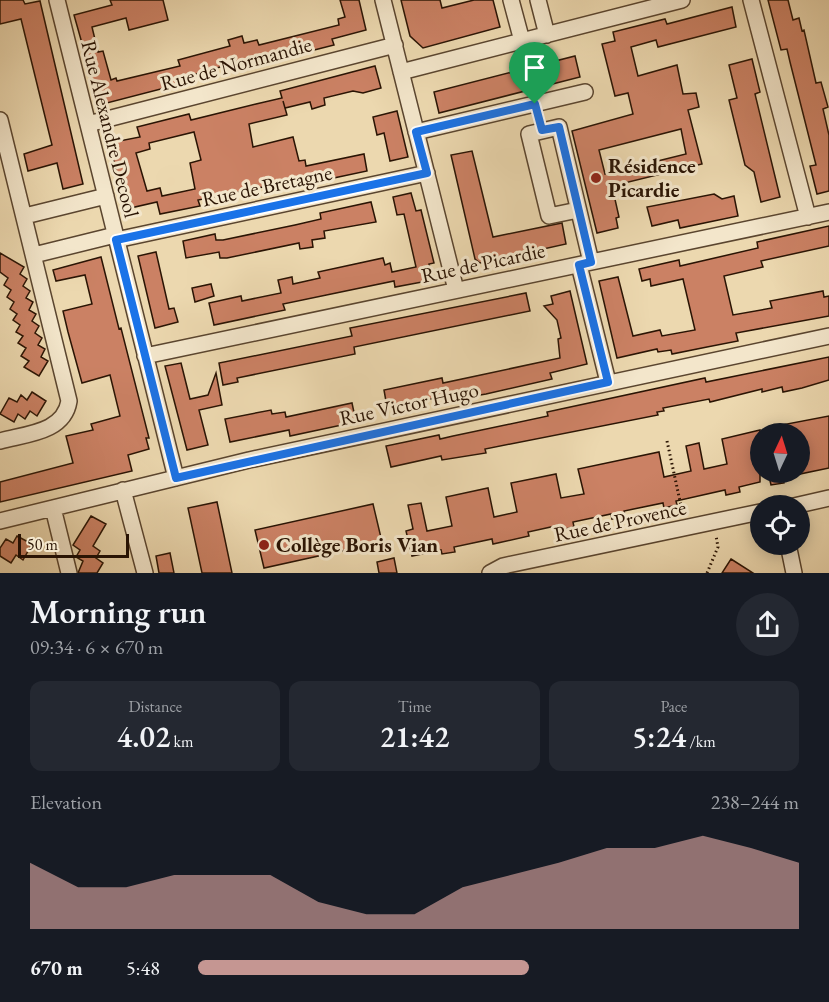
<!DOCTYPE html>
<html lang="en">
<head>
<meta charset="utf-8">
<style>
  :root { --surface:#171b24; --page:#242831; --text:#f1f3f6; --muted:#9ea1a6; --accent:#c59692 }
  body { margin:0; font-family:"EB Garamond",serif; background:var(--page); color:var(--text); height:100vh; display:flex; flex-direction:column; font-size:22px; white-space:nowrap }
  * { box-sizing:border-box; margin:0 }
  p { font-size:20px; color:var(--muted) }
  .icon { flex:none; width:33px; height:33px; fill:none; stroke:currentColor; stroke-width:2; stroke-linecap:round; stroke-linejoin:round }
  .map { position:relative; height:573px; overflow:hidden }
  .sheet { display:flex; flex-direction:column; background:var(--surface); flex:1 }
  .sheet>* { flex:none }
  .needle { width:39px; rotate:4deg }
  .controls { position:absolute; left:750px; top:423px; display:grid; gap:12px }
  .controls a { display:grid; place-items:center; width:60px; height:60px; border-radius:50%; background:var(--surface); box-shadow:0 3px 15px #0003; font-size:30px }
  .scale { position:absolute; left:18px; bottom:15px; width:111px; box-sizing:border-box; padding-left:6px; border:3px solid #2a1404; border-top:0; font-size:16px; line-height:21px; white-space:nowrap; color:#2a1404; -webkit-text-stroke:4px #f3e6cb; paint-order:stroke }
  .pin { position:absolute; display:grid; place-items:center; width:51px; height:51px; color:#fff; margin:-62px -26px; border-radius:50% 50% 50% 0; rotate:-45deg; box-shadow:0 0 6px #0007 }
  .pin .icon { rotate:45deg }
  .round { display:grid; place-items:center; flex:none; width:63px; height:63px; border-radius:32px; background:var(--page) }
  .headline { display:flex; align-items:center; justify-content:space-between; height:102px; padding:0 30px }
  h1 { font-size:33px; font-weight:600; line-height:45px }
  .stats { display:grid; grid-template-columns:repeat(3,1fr); gap:9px; height:102px; padding:6px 30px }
  .stats div { display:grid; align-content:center; border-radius:12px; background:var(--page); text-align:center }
  .stats b { font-size:30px; font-weight:600 }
  .stats small { font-size:16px; font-weight:400 }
  .stats p { font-size:16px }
  .chart { height:168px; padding:12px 30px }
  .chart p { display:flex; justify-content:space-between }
  .chart svg { width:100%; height:108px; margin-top:6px; fill:var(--accent); opacity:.7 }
  ul { padding:0 30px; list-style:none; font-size:20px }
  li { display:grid; grid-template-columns:96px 72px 1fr; align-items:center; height:45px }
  li i { height:15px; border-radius:8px; background:var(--accent) }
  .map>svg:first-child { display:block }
  .building { fill:#cb8164; stroke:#2a1404; stroke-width:1.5; fill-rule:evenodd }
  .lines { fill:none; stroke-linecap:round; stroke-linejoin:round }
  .minor-casing { stroke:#5a452f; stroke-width:18 }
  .path { stroke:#2a1404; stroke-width:3; stroke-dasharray:1.5 3; stroke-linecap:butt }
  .minor { stroke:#f3e6cb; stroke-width:15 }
  .route-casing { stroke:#fff; stroke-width:12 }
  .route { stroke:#1a73e8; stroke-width:8 }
  .poi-dot { fill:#8f2418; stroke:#f3e6cb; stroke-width:2 }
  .labels { text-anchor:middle; stroke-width:6; stroke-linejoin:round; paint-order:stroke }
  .street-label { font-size:21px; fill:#2a1404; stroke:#f3e6cb }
  .poi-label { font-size:21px; font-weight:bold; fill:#2a1404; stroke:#f3e6cb; text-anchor:start }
</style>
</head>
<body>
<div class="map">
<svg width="829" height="573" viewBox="0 0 829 573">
  <rect width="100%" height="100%" fill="#ecd8af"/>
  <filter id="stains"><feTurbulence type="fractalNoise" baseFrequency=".00333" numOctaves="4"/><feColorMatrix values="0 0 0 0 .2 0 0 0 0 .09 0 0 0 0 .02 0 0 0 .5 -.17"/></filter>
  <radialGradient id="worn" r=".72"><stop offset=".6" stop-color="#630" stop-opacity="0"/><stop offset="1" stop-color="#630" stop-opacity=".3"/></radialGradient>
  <path class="building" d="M 0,0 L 23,0 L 25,4 L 40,1 L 83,184 L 63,189 L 57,163 L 28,171 L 24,154 L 52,145 L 21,19 L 0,24 Z
    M 110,0 L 163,0 L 168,20 L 129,30 L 126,18 L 92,27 L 98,52 L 103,51 L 111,80 L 116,78 L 117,81 L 180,66 L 178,60 L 230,46 L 228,40 L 242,36 L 244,43 L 257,40 L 259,45 L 339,25 L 338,19 L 345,17 L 340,0 L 359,0 L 366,30 L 332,39 L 334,45 L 263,63 L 261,56 L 234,63 L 182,78 L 184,83 L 103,104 L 98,100 L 74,15 L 112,5 Z
    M 401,0 L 440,0 L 442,8 L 474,0 L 493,0 L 500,27 L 423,48 L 410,36 Z
    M 768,0 L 788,0 L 793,20 L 799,18 L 802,31 L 804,30 L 816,83 L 821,82 L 828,107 L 823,109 L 829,135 L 829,191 L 817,194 L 810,166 L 816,165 L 790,62 L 787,49 L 781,50 Z
    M 732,7 L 736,27 L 658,47 L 656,40 L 631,47 L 638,76 L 677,65 L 683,94 L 696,93 L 699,107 L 688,110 L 702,164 L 612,186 L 619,217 L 616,218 L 618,228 L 597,233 L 572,131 L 633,114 L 628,93 L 615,96 L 602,44 L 615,41 L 613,32 L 665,19 L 667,24 ZM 681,129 L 686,154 L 605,174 L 599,150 Z
    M 575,56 L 580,77 L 439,113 L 434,92 Z
    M 752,59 L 760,92 L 755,94 L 780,197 L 761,202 L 754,172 L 745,165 L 729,100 L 737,98 L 729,65 Z
    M 375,66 L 381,88 L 363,93 L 353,91 L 324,98 L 325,105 L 312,109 L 310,102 L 285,108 L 283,101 L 287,115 L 249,124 L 253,147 L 293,137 L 299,161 L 305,160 L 306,166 L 364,154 L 367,171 L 310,183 L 309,177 L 263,187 L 198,200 L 200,206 L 160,214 L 157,202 L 126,209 L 109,143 L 140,137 L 137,127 L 189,114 L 191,120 L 256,104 L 282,98 L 280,91 ZM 194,132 L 201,160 L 190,163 L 195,189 L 162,196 L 160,188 L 147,191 L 136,153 L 150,149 L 149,143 Z
    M 397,111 L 408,157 L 390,161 L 384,133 L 377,135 L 373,117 Z
    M 472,151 L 493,237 L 562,223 L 566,244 L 480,263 L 475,259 L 451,155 Z
    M 411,193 L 416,211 L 421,210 L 434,263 L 429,264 L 433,280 L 395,287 L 394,281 L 283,304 L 285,310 L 214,325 L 209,303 L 241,296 L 242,301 L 281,293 L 278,280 L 292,277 L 293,284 L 320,278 L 318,272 L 383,258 L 385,265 L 390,263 L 392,272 L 416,267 L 404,214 L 397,215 L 393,197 Z
    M 714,194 L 722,199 L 734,196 L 738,216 L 680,228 L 678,220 L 652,226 L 647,207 Z
    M 371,202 L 376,222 L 324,231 L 325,238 L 312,240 L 313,247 L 300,249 L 299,243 L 227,258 L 220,258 L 219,252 L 186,258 L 183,241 L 215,234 L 216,240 L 223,240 L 295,225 L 321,219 L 320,213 Z
    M 829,226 L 829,246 L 761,261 L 763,267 L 724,276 L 733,315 L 772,308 L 770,301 L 823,291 L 824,297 L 829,296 L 829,316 L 736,333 L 738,341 L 707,347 L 672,354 L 671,350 L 658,352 L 657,349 L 617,358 L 599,281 L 618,277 L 633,336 L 660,330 L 662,336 L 695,330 L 683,279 L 651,286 L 650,279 L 642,281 L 639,269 L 679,260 L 680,266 L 758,248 L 757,242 Z
    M 156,252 L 169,309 L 174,308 L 178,322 L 155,328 L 138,256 Z
    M 0,253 L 24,267 L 20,274 L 27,279 L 23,286 L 30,291 L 26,298 L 33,302 L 29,310 L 36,314 L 32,321 L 39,326 L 35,333 L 42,338 L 38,345 L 45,349 L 41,357 L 48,361 L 39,376 L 24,367 L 29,361 L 21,356 L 26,348 L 18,343 L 23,336 L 16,332 L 20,325 L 13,320 L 17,314 L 10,309 L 14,302 L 7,297 L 11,290 L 4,285 L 8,278 L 0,272 Z
    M 101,257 L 119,329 L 121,328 L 149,438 L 146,438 L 149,449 L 128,455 L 132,471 L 0,502 L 0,482 L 73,463 L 66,436 L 93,430 L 91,424 L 120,416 L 110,375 L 82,383 L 68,332 L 63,311 L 92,304 L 85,275 L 56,281 L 53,270 Z
    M 211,284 L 214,296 L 195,302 L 192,288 Z
    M 570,291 L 587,364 L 550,373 L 552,379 L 486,394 L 463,398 L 457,394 L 387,407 L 384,390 L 442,378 L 443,383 L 560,358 L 558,339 L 561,338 L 557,320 L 544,306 L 553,304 L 551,296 Z
    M 526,293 L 530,311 L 354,347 L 355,354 L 237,378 L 238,382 L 223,385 L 219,363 L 352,336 L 350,328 Z
    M 829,357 L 829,380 L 802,388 L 783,392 L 782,387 L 762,392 L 762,389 L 710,402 L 709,399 L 663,408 L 664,411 L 657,412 L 658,415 L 485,449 L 486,453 L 442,460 L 441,456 L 391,467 L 386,446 L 439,435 L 440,439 L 453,436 L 548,416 L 547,412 L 561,409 L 705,378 L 706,382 Z
    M 181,363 L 190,399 L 208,395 L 216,373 L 222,405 L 199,410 L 208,445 L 187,450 L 165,366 Z
    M 32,392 L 46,401 L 37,416 L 30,411 L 25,419 L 18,414 L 14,422 L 0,414 L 9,398 L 17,402 L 21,395 L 27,400 Z
    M 352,403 L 356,422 L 290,436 L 289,430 L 230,442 L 225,419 L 271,410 L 272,414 L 285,412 L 286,417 Z
    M 829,416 L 829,468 L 800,474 L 800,434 L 771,434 L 771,427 Z
    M 760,430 L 760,482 L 739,487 L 740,492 L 726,495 L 725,490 L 676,501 L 677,505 L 664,508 L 663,503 L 624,511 L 625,516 L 612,519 L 611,514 L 573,522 L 574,527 L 561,530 L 560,525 L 528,532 L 529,536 L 493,544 L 492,539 L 454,547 L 455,552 L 442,554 L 441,550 L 412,556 L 406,531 L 413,529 L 408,505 L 421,503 L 427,531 L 452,526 L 446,497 L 488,488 L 494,517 L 517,512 L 511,483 L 556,474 L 561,498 L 584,494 L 578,469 L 659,452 L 664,477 L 691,471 L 686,446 L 699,443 L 704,469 L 727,464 L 722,439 Z
    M 768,472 L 782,472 L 784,483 L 771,485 Z
    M 217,502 L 232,573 L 202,573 L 188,508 Z
    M 373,504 L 382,542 L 264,568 L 255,530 Z
    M 91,516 L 106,524 L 93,546 L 100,551 L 96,558 L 103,563 L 97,573 L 78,573 L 83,561 L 76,557 L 80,550 L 73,545 Z
    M 17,536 L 32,544 L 23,560 L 16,555 L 11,563 L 0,556 L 0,548 L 6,539 L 13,543 Z
    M 170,553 L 174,573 L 159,573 L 156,556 Z
    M 394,558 L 397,573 L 379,573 L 377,562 Z
    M 731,559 L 753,573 L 722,573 Z"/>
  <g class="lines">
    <g class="minor-casing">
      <path id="minor" d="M 57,0 L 176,478
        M 383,0 L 456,290
        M 511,0 L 522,41
        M 538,0 L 547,35
        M 751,0 L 808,217
        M 401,72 L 682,0
        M 0,120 L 69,401 C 64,433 25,434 0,441
        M 88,124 L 395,45
        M 416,132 L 585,92
        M 578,210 L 549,216 L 529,134 L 559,127 L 591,262
        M 25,216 L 106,196
        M 116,240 L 427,173
        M 34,255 L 115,235
        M 579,265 L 608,382
        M 145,356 L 829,212
        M 123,490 L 145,573
        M 794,506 L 829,498
        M 53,508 L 69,573
        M 0,521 L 249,460 L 829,336
        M 788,544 L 794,573
        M 490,573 L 503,566 L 760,512"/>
    </g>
    <path class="path" d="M 667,441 L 683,515
      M 707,573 L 718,547 L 716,536"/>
    <use href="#minor" class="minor"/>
  </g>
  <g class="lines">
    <g class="route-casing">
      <path id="route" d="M 535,104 L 542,130 L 559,127 L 591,262 L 579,265 L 608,382 L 176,478 L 116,240 L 427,173 L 416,132 Z"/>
    </g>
    <use href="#route" class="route"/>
  </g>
  <g class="poi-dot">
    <circle cx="596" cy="178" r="6"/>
    <circle cx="264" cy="545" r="6"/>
  </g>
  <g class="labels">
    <g class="street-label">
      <text transform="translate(236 64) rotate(-15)" y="7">Rue de Normandie</text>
      <text transform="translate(110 129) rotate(76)" y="7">Rue Alexandre Decool</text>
      <text transform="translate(267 186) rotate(-12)" y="7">Rue de Bretagne</text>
      <text transform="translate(483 263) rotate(-12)" y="7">Rue de Picardie</text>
      <text transform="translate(409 404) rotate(-12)" y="7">Rue Victor Hugo</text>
      <text transform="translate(620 521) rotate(-12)" y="7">Rue de Provence</text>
    </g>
    <g class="poi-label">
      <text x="608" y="173">Résidence<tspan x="608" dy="24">Picardie</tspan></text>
      <text x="276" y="552">Collège Boris Vian</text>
    </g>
  </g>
  <rect width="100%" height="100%" filter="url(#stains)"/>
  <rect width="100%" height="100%" fill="url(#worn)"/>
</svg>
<div class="controls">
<a><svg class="needle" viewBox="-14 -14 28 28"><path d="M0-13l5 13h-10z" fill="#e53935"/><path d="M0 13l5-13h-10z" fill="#9ea1a6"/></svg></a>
<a><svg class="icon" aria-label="locate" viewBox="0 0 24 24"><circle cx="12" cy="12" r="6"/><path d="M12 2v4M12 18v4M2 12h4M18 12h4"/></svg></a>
</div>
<div class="scale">50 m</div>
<div class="pin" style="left:535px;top:104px;background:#1e9e55"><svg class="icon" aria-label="arrive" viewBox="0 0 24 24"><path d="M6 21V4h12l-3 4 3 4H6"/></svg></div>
</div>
<section class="sheet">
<div class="headline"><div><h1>Morning run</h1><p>09:34 · 6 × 670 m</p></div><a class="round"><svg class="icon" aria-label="share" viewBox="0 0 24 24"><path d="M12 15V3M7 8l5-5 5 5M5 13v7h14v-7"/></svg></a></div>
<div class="stats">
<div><p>Distance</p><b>4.02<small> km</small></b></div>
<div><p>Time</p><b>21:42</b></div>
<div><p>Pace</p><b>5:24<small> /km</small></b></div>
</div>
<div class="chart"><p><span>Elevation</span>238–244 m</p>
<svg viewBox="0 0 160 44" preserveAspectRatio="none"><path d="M0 44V17L10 27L20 27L30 22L40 22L50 22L60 33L70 38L80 38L90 27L100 22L110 17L120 11L130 11L140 6L150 11L160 17V44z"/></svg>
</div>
<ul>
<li><b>670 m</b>5:48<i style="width:55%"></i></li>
</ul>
</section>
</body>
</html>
